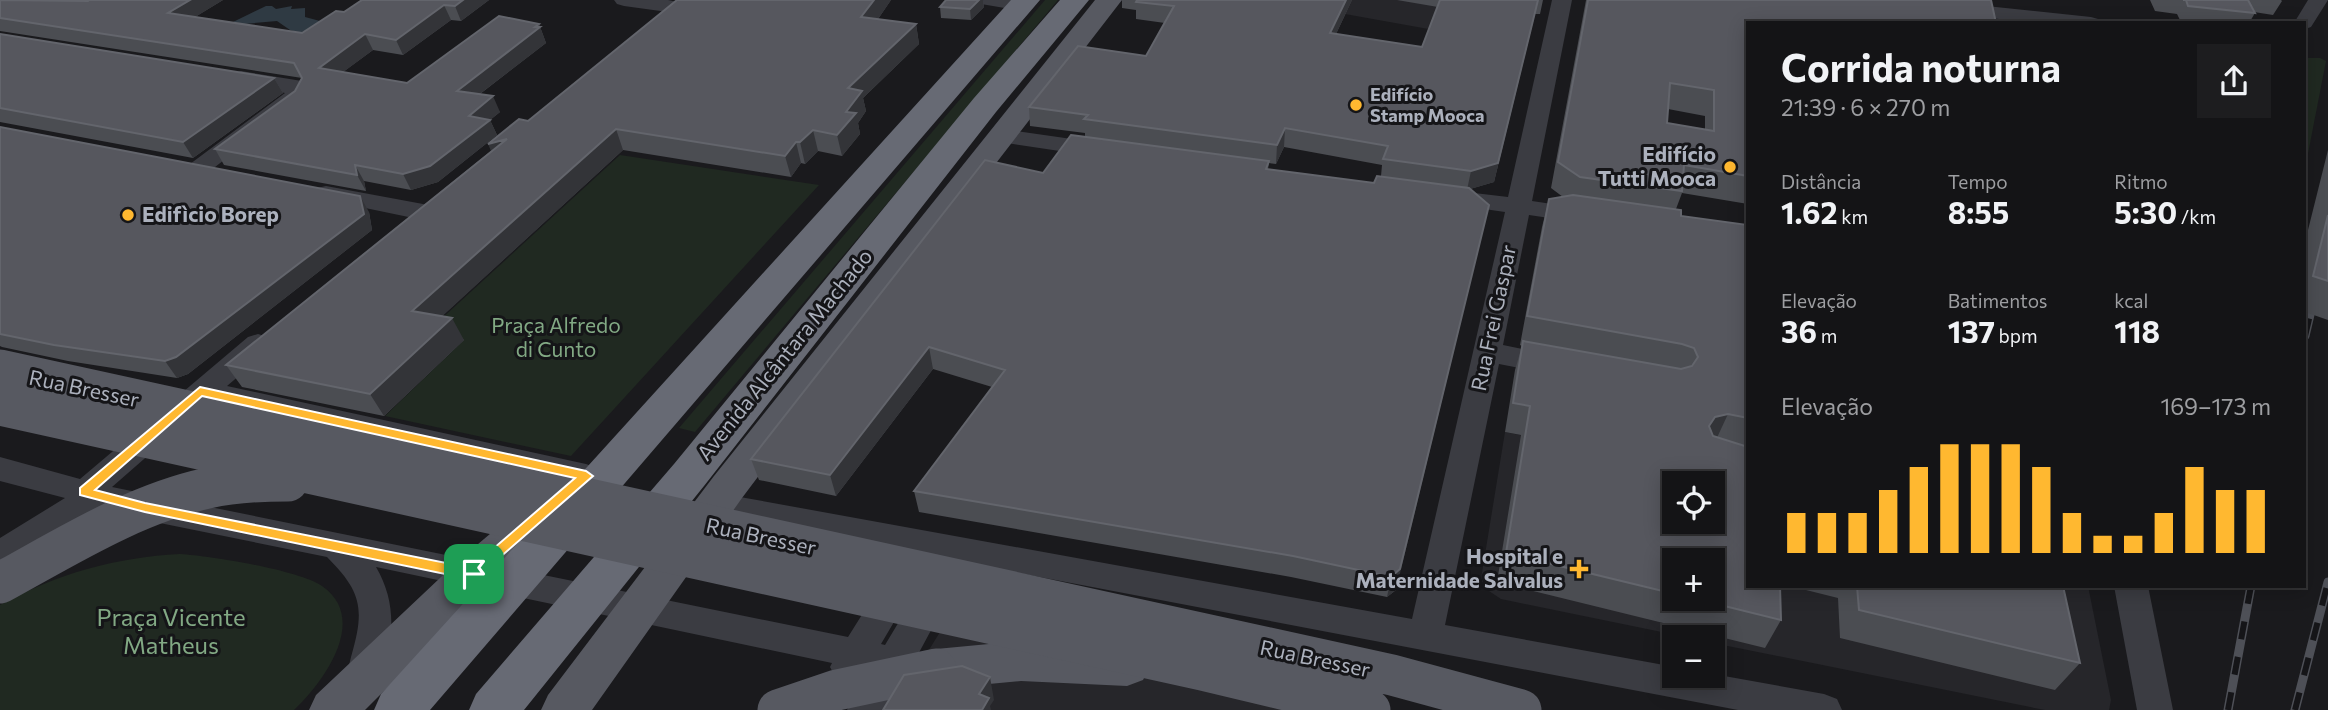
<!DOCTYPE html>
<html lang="pt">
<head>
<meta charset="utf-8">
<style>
  :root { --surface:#141416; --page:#1d1d1f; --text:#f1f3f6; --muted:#9d9ea1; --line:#333335; --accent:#ffb830 }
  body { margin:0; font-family:Commissioner,sans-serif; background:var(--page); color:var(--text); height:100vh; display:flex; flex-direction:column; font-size:26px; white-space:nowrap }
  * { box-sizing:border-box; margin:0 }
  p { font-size:23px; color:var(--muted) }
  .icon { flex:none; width:38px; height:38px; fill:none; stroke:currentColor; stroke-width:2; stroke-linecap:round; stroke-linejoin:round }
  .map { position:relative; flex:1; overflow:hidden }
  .drawer { position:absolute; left:1746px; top:21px; width:560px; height:567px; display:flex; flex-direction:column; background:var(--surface); border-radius:0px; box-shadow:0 4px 18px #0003,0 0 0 2px var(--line) }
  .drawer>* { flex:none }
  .buttons { position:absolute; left:1662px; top:471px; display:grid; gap:14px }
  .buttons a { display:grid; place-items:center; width:63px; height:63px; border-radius:0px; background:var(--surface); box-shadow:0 4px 18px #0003,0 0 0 2px var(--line); font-size:35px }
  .pin { position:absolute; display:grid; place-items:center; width:60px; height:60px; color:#fff; margin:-30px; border-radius:14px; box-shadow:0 4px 10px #0006 }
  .round { display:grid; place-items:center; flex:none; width:74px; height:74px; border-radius:0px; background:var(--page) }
  .overview { display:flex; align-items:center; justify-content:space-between; height:119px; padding:0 35px }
  h1 { font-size:38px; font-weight:700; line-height:52px }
  .metrics { display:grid; grid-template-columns:repeat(3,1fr); gap:10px; height:119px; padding:7px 35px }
  .metrics div { display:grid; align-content:center }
  .metrics b { font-size:30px; font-weight:700 }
  .metrics small { font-size:19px; font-weight:400 }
  .metrics p { font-size:19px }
  .chart { height:196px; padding:14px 35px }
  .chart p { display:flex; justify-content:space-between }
  .chart svg { width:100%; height:126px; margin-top:7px; stroke:var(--accent); stroke-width:6 }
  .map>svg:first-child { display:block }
  .built { fill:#26262a; fill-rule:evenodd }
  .green { fill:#202921 }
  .water { fill:#2f3a43 }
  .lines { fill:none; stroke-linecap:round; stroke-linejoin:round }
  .minor { fill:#3b3c42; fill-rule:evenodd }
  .major { fill:#575961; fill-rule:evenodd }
  .highway { fill:#676a74; fill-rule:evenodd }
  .rail-far1-casing { stroke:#4e5057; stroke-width:6 }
  .rail-casing { stroke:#4e5057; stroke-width:9 }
  .rail-far1 { stroke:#151518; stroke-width:4.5; stroke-dasharray:13; stroke-linecap:butt }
  .rail { stroke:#151518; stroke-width:6; stroke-dasharray:18; stroke-linecap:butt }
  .major-bridge { stroke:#575961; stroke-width:41 }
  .wall { fill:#4b4d52; fill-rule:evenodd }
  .shaded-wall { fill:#333438 }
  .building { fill:#56575e; stroke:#63656c; stroke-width:2; fill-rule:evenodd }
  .route { fill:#ffb830; stroke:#fff; stroke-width:2; fill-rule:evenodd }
  .poi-dot { fill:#ffb830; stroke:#151518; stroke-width:2.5 }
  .labels { text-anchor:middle; stroke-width:6; stroke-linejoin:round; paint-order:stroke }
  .far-poi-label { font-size:18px; font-weight:bold; fill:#acb1bd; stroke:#151518; text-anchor:start }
  .poi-label { font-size:21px; font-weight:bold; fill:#acb1bd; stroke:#151518; text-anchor:end }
  .street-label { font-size:21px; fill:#acb1bd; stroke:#151518 }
  .park-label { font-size:21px; fill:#82a984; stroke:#151518 }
  .near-park-label { font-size:24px; fill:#82a984; stroke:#151518 }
</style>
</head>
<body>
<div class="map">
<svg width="2328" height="710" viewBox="0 0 2328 710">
  <rect width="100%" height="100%" fill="#1a1a1d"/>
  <path class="built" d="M 1352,0 L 1445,0 L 1434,30 L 1345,14 Z
    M 1505,432 L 1748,481 L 1748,586 L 2088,586 L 2111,700 L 2109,710 L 2045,710 L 1713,643 L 1713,637 L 1686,637 L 1501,599 L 1486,589 L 1481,579 ZM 1675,483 L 1713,483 L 1713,522 L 1675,522 ZM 1675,560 L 1713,560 L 1713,598 L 1675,598 Z
    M 948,619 L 1328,710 L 892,710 Z"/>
  <path class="green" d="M 1045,0 L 1058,0 L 695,432 L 679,428 Z
    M 2305,58 L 2320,58 L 2326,61 L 2305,169 Z
    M 620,155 L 819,185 L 571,456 L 385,416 L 464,340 L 427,332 Z
    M 180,554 C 211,556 299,570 322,586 C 370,619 323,683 294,710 L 0,710 L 0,605 C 56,574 117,557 180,554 Z"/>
  <path class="water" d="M 266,6 L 272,6 L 276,9 L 292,6 L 291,9 L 305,8 L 305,17 L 320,21 L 337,20 L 299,33 L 290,30 L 277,21 L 244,24 L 233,22 Z"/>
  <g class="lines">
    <path class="minor" d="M 614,0 L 668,0 L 682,3 L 685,7 L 682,11 L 675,13 L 624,6 L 617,4 Z
      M 978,0 L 1026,0 L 1032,5 L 1029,9 L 1022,11 L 981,4 Z
      M 1552,0 L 1572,0 L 1532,201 L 1592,210 L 1595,215 L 1592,220 L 1583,223 L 1529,215 L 1503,345 L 1566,358 L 1570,365 L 1566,372 L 1556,375 L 1499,364 L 1445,625 L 1675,667 L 1675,676 L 1713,674 L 1824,694 L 1837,699 L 1842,710 L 1738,710 L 729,518 L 724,509 L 729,500 L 740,497 L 1412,619 L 1505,212 L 1449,204 L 1440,202 L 1437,197 L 1440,192 L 1449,190 L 1508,197 Z
      M 2308,0 L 2328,0 L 2311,27 L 2305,29 L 2305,23 L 2294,23 Z
      M 1958,3 L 2091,17 L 2098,19 L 2101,23 L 2031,23 L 1951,13 L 1948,9 L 1951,5 Z
      M 241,71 L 302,81 L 308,95 L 206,174 L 190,174 L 186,169 L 190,164 L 285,93 L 233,83 L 230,78 L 233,73 Z
      M 1001,129 L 1100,143 L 1108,145 L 1112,150 L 1108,155 L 1100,157 L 993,141 L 989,136 L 993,131 Z
      M 326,186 L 423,204 L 432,207 L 435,212 L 432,217 L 423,220 L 317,198 L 314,193 L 317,188 Z
      M 258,334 L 268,337 L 272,344 L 268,351 L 227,386 L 586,464 L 597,468 L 601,476 L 597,484 L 586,488 L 208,403 L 112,487 L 848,637 L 885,578 L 897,574 L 909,578 L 914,588 L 881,644 L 885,645 L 921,585 L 933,581 L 945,585 L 950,595 L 908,673 L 905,674 L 884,710 L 847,710 L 869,671 L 865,670 C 857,683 848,682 836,678 L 830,667 L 832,663 L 376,567 C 399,606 394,648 375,688 L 363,692 L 351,688 C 345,675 348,670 351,657 C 365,609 362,592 327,557 L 145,520 L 99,508 L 60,535 L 0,566 L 0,538 L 65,498 L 0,481 L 0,457 L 80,479 L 248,337 Z
      M 2114,586 L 2148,586 L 2173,710 L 2137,710 Z"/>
    <path class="major" d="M 1095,0 L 1122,0 L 905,281 L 742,498 L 592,710 L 541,710 L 548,695 L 714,476 Z
      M 551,490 L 566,495 L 572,506 L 566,517 L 488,587 L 365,710 L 309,710 L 316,695 L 458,561 L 536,495 Z
      M 1021,641 L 1127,646 L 1143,652 L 1150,666 L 1143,680 L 1127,686 L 1021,681 L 936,689 L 920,683 L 913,669 L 920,655 L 936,649 Z"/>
    <path class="highway" d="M 1011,0 L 1040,0 L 430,710 L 374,710 L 381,694 Z
      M 1060,0 L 1089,0 L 996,112 L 704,486 L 524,710 L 469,710 L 476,694 L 674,464 L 974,98 Z"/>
    <g class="rail-far1-casing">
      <path id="rail-far1" d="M 2312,303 L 2314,295"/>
    </g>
    <g class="rail-casing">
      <path id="rail" d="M 2305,336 L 2313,302
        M 2228,710 L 2251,586
        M 2295,710 L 2328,582"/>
    </g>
    <use href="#rail-far1" class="rail-far1"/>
    <use href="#rail" class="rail"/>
    <path class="major-bridge" d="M 0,370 L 1392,675 L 1521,710
      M 0,405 L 1202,670 L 1370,710
      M 0,583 C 66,547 134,504 208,488 C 234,482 261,481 288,481
      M 778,710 L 837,690 L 936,669"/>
  </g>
  <path class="wall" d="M 0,0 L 88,1 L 89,0 L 223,0 L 195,17 L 302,33 L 344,12 L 362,0 L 489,0 L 461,21 L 451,20 L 403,55 L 373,50 L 343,72 L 407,83 L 539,24 L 546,43 L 480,94 L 500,112 L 490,120 L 497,135 L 438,182 L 411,190 L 364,181 L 366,191 L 224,165 L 215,149 L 295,91 L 302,78 L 0,31 Z
    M 891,0 L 878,19 L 916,24 L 919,44 L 863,98 L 866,111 L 858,123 L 860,134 L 842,156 L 818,151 L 805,164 L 801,163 L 791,177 L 623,150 L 442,316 L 464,340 L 384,416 L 242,387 L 226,365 L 528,121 Z
    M 946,0 L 983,0 L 984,7 L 971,20 L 941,18 L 940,7 Z
    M 1122,0 L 1352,0 L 1336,34 L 1422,47 L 1438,7 L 1397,0 L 1543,0 L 1540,14 L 1535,14 L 1494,182 L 1470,189 L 1396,590 L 1387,597 L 1291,577 L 919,512 L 914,491 L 992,387 L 933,369 L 836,496 L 759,480 L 751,459 L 1043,173 L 1085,137 L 1085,133 L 1030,126 L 1029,107 L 1146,56 L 1165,23 L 1136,19 L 1136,10 L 1122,8 ZM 1284,147 L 1382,165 L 1381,176 L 1374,183 L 1268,169 L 1269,163 L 1276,164 Z
    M 1586,0 L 1991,0 L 1748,23 L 1748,204 L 1682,193 L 1676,209 L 1681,216 L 1748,225 L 1748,439 L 1745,446 L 1781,620 L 1765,648 L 1497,582 L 1521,435 L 1505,432 L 1515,370 L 1522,346 L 1520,345 L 1542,227 L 1549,199 L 1563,197 L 1551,188 ZM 1668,109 L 1705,116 L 1705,129 L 1667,123 ZM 1675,560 L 1713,598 L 1675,598 Z
    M 2150,0 L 2281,0 L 2282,1 L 2273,15 L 2254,12 L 2255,13 L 2249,23 L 2204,23 L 2180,20 L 2177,14 L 2155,11 Z
    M 0,34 L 274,78 L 283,93 L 193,158 L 0,122 Z
    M 0,127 L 369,212 L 372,230 L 188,374 L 177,378 L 68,361 L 2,347 L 0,346 Z
    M 2328,150 L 2328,320 L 2305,312 L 2305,242 Z
    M 1790,586 L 2063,586 L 2080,663 L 2055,690 L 1840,638 L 1838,598 Z"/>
  <path class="shaded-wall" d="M 190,0 L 223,0 L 177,28 L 168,13 Z
    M 463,0 L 489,0 L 461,21 L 455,6 Z
    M 874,0 L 891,0 L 865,38 L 861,17 Z
    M 979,0 L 983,0 L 984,7 L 971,20 L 970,9 Z
    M 1346,0 L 1352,0 L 1328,51 L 1330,33 Z
    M 1538,0 L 1494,182 L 1467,190 L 1471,171 Z
    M 444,5 L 451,20 L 403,55 L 396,40 Z
    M 539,24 L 546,43 L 464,106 L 457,91 Z
    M 916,24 L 919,44 L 863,98 L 866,111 L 858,123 L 860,134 L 842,156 L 837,135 L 846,112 L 848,88 Z
    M 365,34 L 373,50 L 327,84 L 319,68 Z
    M 274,78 L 283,93 L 193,158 L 183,142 Z
    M 493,96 L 500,112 L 490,120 L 497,135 L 438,182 L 411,190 L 403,174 L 469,116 Z
    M 1285,128 L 1284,147 L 1276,164 L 1277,145 Z
    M 616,129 L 623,150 L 424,333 L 412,311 Z
    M 813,130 L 818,151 L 805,164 L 800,142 Z
    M 507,139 L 497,165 L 488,144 Z
    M 796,142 L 801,163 L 791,177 L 785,156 Z
    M 355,165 L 364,181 L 366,191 L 357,175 Z
    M 360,196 L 369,212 L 372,230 L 188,374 L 177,378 L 165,361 Z
    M 1484,226 L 1396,590 L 1387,597 L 1391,577 Z
    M 452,318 L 464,340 L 384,416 L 370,394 Z
    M 929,347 L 933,369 L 836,496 L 830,475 Z
    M 1728,414 L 1715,442 L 1709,426 L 1715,417 Z
    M 990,677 L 994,700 L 990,706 L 991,710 L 982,710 L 979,694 Z"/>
  <path class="building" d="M 0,0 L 88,1 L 89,0 L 190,0 L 168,13 L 302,33 L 336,11 L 344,12 L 362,0 L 463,0 L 455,6 L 444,5 L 396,40 L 365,34 L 319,68 L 407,83 L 499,16 L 539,24 L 535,27 L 540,27 L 457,91 L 493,96 L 469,116 L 490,120 L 430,166 L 403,174 L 355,165 L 357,175 L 215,149 L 295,91 L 302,78 L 294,63 L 0,18 Z
    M 677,0 L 874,0 L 861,17 L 916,24 L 848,88 L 862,91 L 846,112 L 856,113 L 837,135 L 813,130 L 800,142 L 796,142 L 785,156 L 616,129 L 412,311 L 452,318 L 370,394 L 226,365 L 507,139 L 488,144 L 519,119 L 528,121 Z
    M 946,0 L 979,0 L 970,9 L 940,7 Z
    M 1137,0 L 1346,0 L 1330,33 L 1422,47 L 1440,0 L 1538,0 L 1498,163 L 1471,171 L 1383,159 L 1388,146 L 1285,128 L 1277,145 L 1084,119 L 1088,115 L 1029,107 L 1078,46 L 1146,56 L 1174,6 L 1136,2 Z
    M 1588,0 L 1991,0 L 1996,23 L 1748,23 L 1748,176 L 1684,165 L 1682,191 L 1580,177 L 1558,162 ZM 1670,83 L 1714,90 L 1714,131 L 1667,123 Z
    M 2183,0 L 2248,0 L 2255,13 L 2188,6 L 2186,0 Z
    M 0,34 L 274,78 L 183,142 L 0,108 Z
    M 0,127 L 360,196 L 364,214 L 176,357 L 165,361 L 54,345 L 0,334 Z
    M 1071,135 L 1269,161 L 1266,169 L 1305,174 L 1374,183 L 1377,176 L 1469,188 L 1489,205 L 1400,569 L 1391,577 L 1293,556 L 914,491 L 1005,370 L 929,347 L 830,475 L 751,459 L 985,160 L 1043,173 Z
    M 1573,195 L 1681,210 L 1681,216 L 1748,225 L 1748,418 L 1728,414 L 1715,417 L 1709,426 L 1713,436 L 1748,447 L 1748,586 L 1780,586 L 1781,620 L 1692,598 L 1713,598 L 1713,560 L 1675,560 L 1675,594 L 1506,553 L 1530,406 L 1513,403 L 1523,341 L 1681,369 L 1692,366 L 1698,357 L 1694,348 L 1682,344 L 1527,316 L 1549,199 ZM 1675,483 L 1713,483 L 1713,522 L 1675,522 Z
    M 2328,215 L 2328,281 L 2313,276 Z
    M 1857,586 L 2063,586 L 2080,663 L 1859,610 Z
    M 962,666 L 990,677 L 979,694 L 989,698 L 982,710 L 883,710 L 904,675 Z"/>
  <path class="route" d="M 200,387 L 586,471 L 593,476 L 474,580 L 145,512 L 80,495 L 80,488 ZM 202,396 L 575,478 L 471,568 L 145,503 L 95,490 Z"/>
  <g class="poi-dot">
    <circle cx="1356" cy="105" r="7"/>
    <circle cx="1730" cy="167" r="7"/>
    <circle cx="128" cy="215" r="7"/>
    <path d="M1575.5 558.5h7v7h7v7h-7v7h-7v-7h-7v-7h7z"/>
  </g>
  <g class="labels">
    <g class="far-poi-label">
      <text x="1370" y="101">Edifício<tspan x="1370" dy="21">Stamp Mooca</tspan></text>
    </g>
    <g class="poi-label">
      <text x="1716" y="162">Edifício<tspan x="1716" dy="24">Tutti Mooca</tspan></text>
      <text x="142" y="222" text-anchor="start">Edifìcio Borep</text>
      <text x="1563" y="564">Hospital e<tspan x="1563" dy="24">Maternidade Salvalus</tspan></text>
    </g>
    <g class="street-label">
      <text transform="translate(1494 318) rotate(-78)" y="7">Rua Frei Gaspar</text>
      <text transform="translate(785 355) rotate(-51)" y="7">Avenida Alcântara Machado</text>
      <text transform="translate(84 389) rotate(12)" y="7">Rua Bresser</text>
      <text transform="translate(761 537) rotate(12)" y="7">Rua Bresser</text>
      <text transform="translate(1315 659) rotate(12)" y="7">Rua Bresser</text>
    </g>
    <g class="park-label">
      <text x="556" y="333">Praça Alfredo<tspan x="556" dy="24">di Cunto</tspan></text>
    </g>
    <g class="near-park-label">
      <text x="171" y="626">Praça Vicente<tspan x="171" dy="28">Matheus</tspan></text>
    </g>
  </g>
</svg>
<div class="buttons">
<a><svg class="icon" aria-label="locate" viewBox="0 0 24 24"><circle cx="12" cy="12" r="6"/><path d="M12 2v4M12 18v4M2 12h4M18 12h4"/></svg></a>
<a>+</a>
<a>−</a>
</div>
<div class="pin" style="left:474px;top:574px;background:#1e9e55"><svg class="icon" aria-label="arrive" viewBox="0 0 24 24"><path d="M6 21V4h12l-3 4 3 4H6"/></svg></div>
<section class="drawer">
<div class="overview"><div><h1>Corrida noturna</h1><p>21:39 · 6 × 270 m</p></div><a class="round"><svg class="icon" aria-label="share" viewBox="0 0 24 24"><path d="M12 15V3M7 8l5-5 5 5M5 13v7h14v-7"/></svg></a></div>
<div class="metrics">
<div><p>Distância</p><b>1.62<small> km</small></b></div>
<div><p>Tempo</p><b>8:55</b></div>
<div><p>Ritmo</p><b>5:30<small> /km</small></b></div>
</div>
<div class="metrics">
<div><p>Elevação</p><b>36<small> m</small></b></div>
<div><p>Batimentos</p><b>137<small> bpm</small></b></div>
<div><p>kcal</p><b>118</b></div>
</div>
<div class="chart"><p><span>Elevação</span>169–173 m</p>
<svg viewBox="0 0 160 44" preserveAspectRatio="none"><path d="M5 44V30M15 44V30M25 44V30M35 44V22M45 44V14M55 44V6M65 44V6M75 44V6M85 44V14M95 44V30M105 44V38M115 44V38M125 44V30M135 44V14M145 44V22M155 44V22"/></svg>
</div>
</section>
</div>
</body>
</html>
